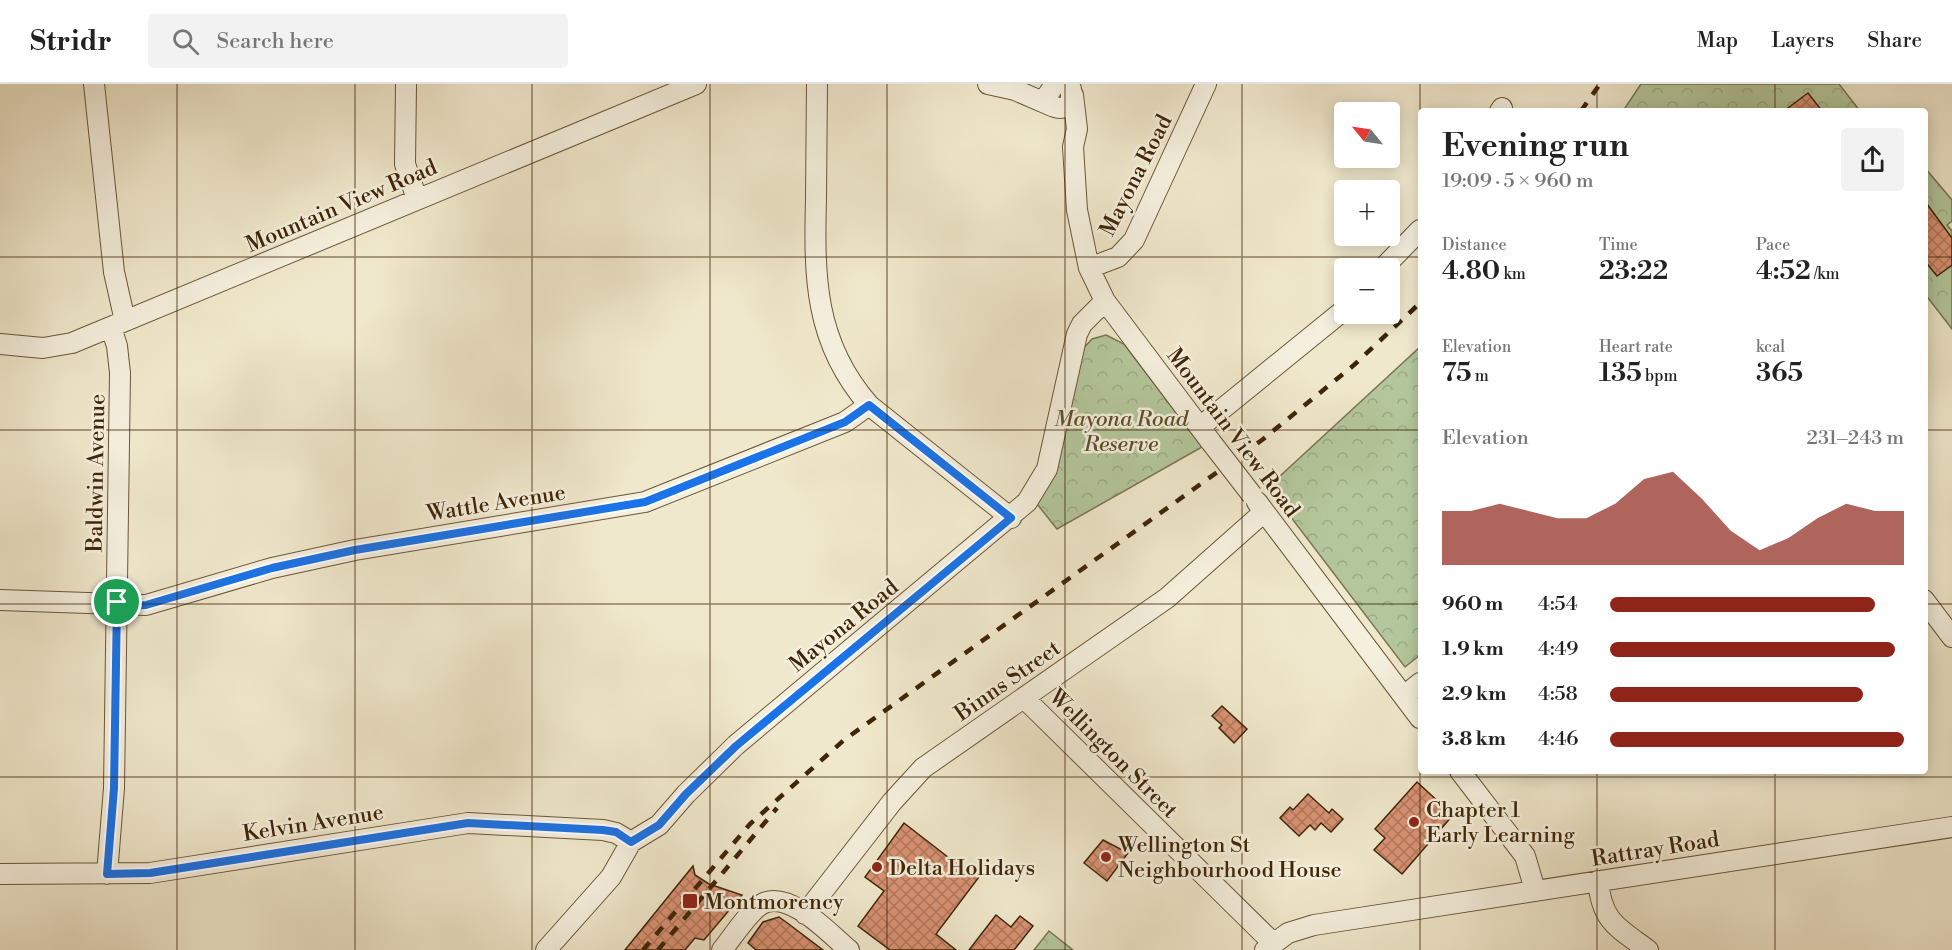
<!DOCTYPE html>
<html lang="en">
<head>
<meta charset="utf-8">
<style>
  :root { --surface:#fff; --page:#f2f2f2; --text:#222; --muted:#767676; --line:#e0e0e0; --accent:#8f2418 }
  body { margin:0; font-family:"Libre Bodoni",serif; background:var(--page); color:var(--text); height:100vh; display:flex; flex-direction:column; font-size:22px; white-space:nowrap }
  * { box-sizing:border-box; margin:0 }
  p { font-size:20px; color:var(--muted) }
  .icon { flex:none; width:33px; height:33px; fill:none; stroke:currentColor; stroke-width:2; stroke-linecap:round; stroke-linejoin:round }
  .map { position:relative; flex:1; overflow:hidden }
  .panel { position:absolute; left:1418px; top:24px; width:510px; height:666px; display:flex; flex-direction:column; background:var(--surface); border-radius:6px; box-shadow:0 3px 15px #0003 }
  .panel>* { flex:none }
  .needle { width:39px; rotate:300deg }
  .buttons { position:absolute; left:1334px; top:18px; display:grid; gap:12px }
  .buttons a { display:grid; place-items:center; width:66px; height:66px; border-radius:6px; background:var(--surface); box-shadow:0 3px 15px #0003; font-size:30px }
  .pin { position:absolute; display:grid; place-items:center; width:51px; height:51px; color:#fff; margin:-26px; border:3px solid #fff; border-radius:50%; box-shadow:0 2px 6px #0007 }
  .round { display:grid; place-items:center; flex:none; width:63px; height:63px; border-radius:6px; background:var(--page) }
  .headline { display:flex; align-items:center; justify-content:space-between; height:102px; padding:0 24px }
  h1 { font-size:33px; font-weight:600; line-height:45px }
  .metrics { display:grid; grid-template-columns:repeat(3,1fr); gap:9px; height:102px; padding:6px 24px }
  .metrics div { display:grid; align-content:center }
  .metrics b { font-size:26px; font-weight:600 }
  .metrics small { font-size:16px; font-weight:400 }
  .metrics p { font-size:16px }
  .chart { height:168px; padding:12px 24px }
  .chart p { display:flex; justify-content:space-between }
  .chart svg { width:100%; height:108px; margin-top:6px; fill:var(--accent); opacity:.7 }
  ul { padding:0 24px; list-style:none; font-size:20px }
  li { display:grid; grid-template-columns:96px 72px 1fr; align-items:center; height:45px }
  li i { height:15px; border-radius:8px; background:var(--accent) }
  header { display:flex; align-items:center; gap:36px; box-sizing:border-box; height:84px; padding:0 30px; background:var(--surface); border-bottom:2px solid var(--line) }
  header strong { font-size:28px }
  nav { display:flex; gap:33px; margin-inline-start:auto; font-size:21px }
  .search { width:420px; height:54px; background:var(--page); display:flex; align-items:center; gap:15px; box-sizing:border-box; padding:0 21px; border-radius:6px; color:var(--muted); font-size:22px }
  .map>svg:first-child { display:block }
  .park { fill:url(#park-crowns); stroke:#7a7652; stroke-width:1.5 }
  .building { fill:url(#building-cross-hatch); stroke:#3f2507; stroke-width:1.5 }
  .lines { fill:none; stroke-linecap:round; stroke-linejoin:round }
  .minor-casing { stroke:#6b5638; stroke-width:22 }
  .minor { stroke:#f5f0de; stroke-width:20 }
  .rail { stroke:#3f2507; stroke-width:4.5; stroke-dasharray:10 10; stroke-linecap:butt }
  .minor-bridge-casing { stroke:#6b5638; stroke-width:22; stroke-linecap:butt }
  .minor-bridge { stroke:#f5f0de; stroke-width:20 }
  .route-casing { stroke:#fff; stroke-width:12 }
  .route { stroke:#1a73e8; stroke-width:8 }
  .grid { fill:none; stroke:#3f2507; stroke-width:1.5; stroke-opacity:0.55 }
  .poi-dot { fill:#8f2418; stroke:#f5f0de; stroke-width:2 }
  .labels { text-anchor:middle; stroke-width:5; stroke-linejoin:round; paint-order:stroke }
  .street-label { font-size:22px; fill:#3f2507; stroke:#f5f0de }
  .park-label { font-size:22px; font-style:italic; fill:#5c4e2c; stroke:#f5f0de }
  .poi-label { font-size:22px; fill:#3f2507; stroke:#f5f0de; text-anchor:start }
</style>
</head>
<body>
<header>
<strong>Stridr</strong>
<div class="search"><svg class="icon" aria-label="search" viewBox="0 0 24 24"><circle cx="10" cy="10" r="6"/><path d="M15 15l6 6"/></svg>Search here</div>
<nav><a>Map</a><a>Layers</a><a>Share</a></nav>
</header>
<div class="map">
<svg width="1952" height="866" viewBox="0 0 1952 866">
  <defs>
    <pattern id="park-crowns" width="20" height="18" patternUnits="userSpaceOnUse" patternTransform="scale(1.5)"><rect width="20" height="18" fill="#b4c79c"/><path d="M2 6a3 3 0 1 1 6 0M12 15a3 3 0 1 1 6 0" fill="none" stroke="#9cab85"/></pattern>
    <pattern id="building-cross-hatch" width="8" height="8" patternUnits="userSpaceOnUse" patternTransform="scale(1.5)"><rect width="8" height="8" fill="#d99273"/><path d="M0 0l8 8M0 8l8-8" fill="none" stroke="#b1775c"/></pattern>
  </defs>
  <rect width="100%" height="100%" fill="#f0e8cc"/>
  <filter id="stains"><feTurbulence type="fractalNoise" baseFrequency=".00333" numOctaves="4"/><feColorMatrix values="0 0 0 0 .2 0 0 0 0 .09 0 0 0 0 .02 0 0 0 .5 -.17"/></filter>
  <radialGradient id="worn" r=".72"><stop offset=".6" stop-color="#630" stop-opacity="0"/><stop offset="1" stop-color="#630" stop-opacity=".3"/></radialGradient>
  <path class="park" d="M 1641,0 L 1839,0 L 1860,27 L 1623,27 Z
    M 1925,84 L 1952,116 L 1952,137 L 1947,141 L 1952,147 L 1952,245 L 1925,210 Z
    M 1106,251 L 1124,260 L 1202,363 L 1057,445 L 1037,420 C 1069,368 1064,322 1081,267 L 1092,255 Z
    M 1420,263 L 1420,571 L 1405,583 L 1268,403 Z
    M 1049,847 L 1073,866 L 1034,866 Z"/>
  <path class="building" d="M 1808,9 L 1822,27 L 1784,27 Z
    M 1924,116 L 1952,154 L 1952,181 L 1937,192 L 1924,176 Z
    M 1222,622 L 1247,645 L 1234,659 L 1219,644 L 1222,641 L 1212,632 Z
    M 1417,698 L 1453,731 L 1402,790 L 1374,766 L 1385,754 L 1375,745 Z
    M 1308,710 L 1329,729 L 1332,725 L 1343,735 L 1331,748 L 1321,739 L 1315,746 L 1310,741 L 1299,752 L 1280,734 L 1290,723 L 1293,726 Z
    M 904,739 L 953,777 L 955,775 L 979,793 L 936,850 L 956,866 L 890,866 L 858,842 L 884,807 L 865,793 Z
    M 1103,756 L 1128,769 L 1107,797 L 1084,779 Z
    M 693,782 L 695,791 L 709,800 L 742,811 L 704,856 L 695,854 L 685,866 L 625,866 Z
    M 996,831 L 1011,843 L 1020,832 L 1033,842 L 1014,866 L 969,866 Z
    M 779,833 L 790,841 L 823,866 L 756,866 L 748,859 L 763,838 Z"/>
  <g class="lines">
    <g class="minor-casing">
      <path id="minor" d="M 94,0 L 114,188 L 125,237
        M 406,0 L 405,80 L 417,115
        M 817,0 C 817,38 816,76 816,114 C 814,192 814,258 869,321 L 1011,434
        M 988,0 L 1015,6 L 1052,22
        M 1055,0 L 1047,12 C 1050,25 1062,28 1071,18 L 1071,5
        M 1073,11 L 1077,45 L 1073,63 L 1077,126 L 1089,184 L 1105,217 L 1211,358
        M 1500,27 L 1502,24
        M 1089,184 L 1118,173 L 1134,156 L 1206,0
        M 1383,184 L 1420,146
        M 0,260 L 43,264 L 72,259 L 696,0
        M 1200,343 L 1344,226
        M 1257,418 L 1420,634
        M 0,516 L 146,521 L 272,484 L 355,466 L 645,418 L 845,338 L 869,321
        M 1924,516 L 1952,553
        M 1404,612 L 1420,599
        M 1024,614 L 1272,858
        M 1460,687 L 1525,772 L 1535,806
        M 0,790 L 150,789 L 468,739 L 603,746 L 616,749 L 631,758
        M 107,790 L 114,704 L 120,289 L 117,262 L 111,243
        M 1598,797 C 1602,838 1617,843 1648,866
        M 805,830 L 892,718 L 923,684 L 1167,514 L 1264,428
        M 546,866 L 611,793 L 631,758 L 659,741 L 686,710 L 736,661 L 1027,418 L 1047,385 L 1077,250 L 1082,240 L 1105,217
        M 722,866 C 732,854 749,827 762,820 C 789,805 830,850 849,866
        M 1265,866 L 1288,849 L 1314,841 L 1952,743"/>
    </g>
    <use href="#minor" class="minor"/>
    <path class="rail" d="M 1581,27 L 1600,0
      M 643,866 L 750,740 L 844,656 L 1262,356 L 1354,281 L 1420,219
      M 658,866 L 777,724"/>
    <g class="minor-bridge-casing">
      <path id="minor-bridge" d="M 1211,358 L 1252,411"/>
    </g>
    <use href="#minor-bridge" class="minor-bridge"/>
  </g>
  <g class="lines">
    <g class="route-casing">
      <path id="route" d="M 869,321 L 1011,434 L 736,662 L 686,710 L 659,741 L 631,758 L 616,748 L 603,746 L 468,739 L 150,789 L 107,790 L 114,704 L 117,518 L 126,522 L 146,521 L 272,484 L 355,466 L 645,418 L 845,338 Z"/>
    </g>
    <use href="#route" class="route"/>
  </g>
  <path class="grid" d="M 177,0 L 177,866M 355,0 L 355,866M 532,0 L 532,866M 710,0 L 710,866M 887,0 L 887,866M 1065,0 L 1065,866M 1242,0 L 1242,866M 1420,0 L 1420,866M 1597,0 L 1597,27M 1775,0 L 1775,27M 0,173 L 1420,173M 1924,173 L 1952,173M 0,346 L 1420,346M 1924,346 L 1952,346M 0,520 L 1420,520M 1924,520 L 1952,520M 1597,687 L 1597,866M 1775,687 L 1775,866M 0,693 L 1952,693"/>
  <g class="poi-dot">
    <circle cx="1414" cy="738" r="6"/>
    <circle cx="1106" cy="773" r="6"/>
    <circle cx="877" cy="783" r="6"/>
    <rect x="682" y="809" width="16" height="16" rx="3"/>
  </g>
  <g class="labels">
    <g class="street-label">
      <text transform="translate(1135 91) rotate(-63)" y="8">Mayona Road</text>
      <text transform="translate(341 121) rotate(-23)" y="8">Mountain View Road</text>
      <text transform="translate(1234 348) rotate(53)" y="8">Mountain View Road</text>
      <text transform="translate(95 389) rotate(-89)" y="8">Baldwin Avenue</text>
      <text transform="translate(496 418) rotate(-9)" y="8">Wattle Avenue</text>
      <text transform="translate(843 541) rotate(-39)" y="8">Mayona Road</text>
      <text transform="translate(1007 596) rotate(-35)" y="8">Binns Street</text>
      <text transform="translate(1114 669) rotate(45)" y="8">Wellington Street</text>
      <text transform="translate(313 738) rotate(-9)" y="8">Kelvin Avenue</text>
      <text transform="translate(1655 764) rotate(-9)" y="8">Rattray Road</text>
    </g>
    <g class="park-label">
      <text x="1121" y="342">Mayona Road<tspan x="1121" dy="25">Reserve</tspan></text>
    </g>
    <g class="poi-label">
      <text x="1426" y="733">Chapter 1<tspan x="1426" dy="25">Early Learning</tspan></text>
      <text x="1118" y="768">Wellington St<tspan x="1118" dy="25">Neighbourhood House</tspan></text>
      <text x="889" y="791">Delta Holidays</text>
      <text x="704" y="825">Montmorency</text>
    </g>
  </g>
  <rect width="100%" height="100%" filter="url(#stains)"/>
  <rect width="100%" height="100%" fill="url(#worn)"/>
</svg>
<div class="buttons">
<a><svg class="needle" viewBox="-14 -14 28 28"><path d="M0-13l5 13h-10z" fill="#e53935"/><path d="M0 13l5-13h-10z" fill="#767676"/></svg></a>
<a>+</a>
<a>−</a>
</div>
<div class="pin" style="left:117px;top:518px;background:#1e9e55"><svg class="icon" aria-label="arrive" viewBox="0 0 24 24"><path d="M6 21V4h12l-3 4 3 4H6"/></svg></div>
<section class="panel">
<div class="headline"><div><h1>Evening run</h1><p>19:09 · 5 × 960 m</p></div><a class="round"><svg class="icon" aria-label="share" viewBox="0 0 24 24"><path d="M12 15V3M7 8l5-5 5 5M5 13v7h14v-7"/></svg></a></div>
<div class="metrics">
<div><p>Distance</p><b>4.80<small> km</small></b></div>
<div><p>Time</p><b>23:22</b></div>
<div><p>Pace</p><b>4:52<small> /km</small></b></div>
</div>
<div class="metrics">
<div><p>Elevation</p><b>75<small> m</small></b></div>
<div><p>Heart rate</p><b>135<small> bpm</small></b></div>
<div><p>kcal</p><b>365</b></div>
</div>
<div class="chart"><p><span>Elevation</span>231–243 m</p>
<svg viewBox="0 0 160 44" preserveAspectRatio="none"><path d="M0 44V22L10 22L20 19L30 22L40 25L50 25L60 19L70 9L80 6L90 17L100 30L110 38L120 33L130 25L140 19L150 22L160 22V44z"/></svg>
</div>
<ul>
<li><b>960 m</b>4:54<i style="width:90%"></i></li>
<li><b>1.9 km</b>4:49<i style="width:97%"></i></li>
<li><b>2.9 km</b>4:58<i style="width:86%"></i></li>
<li><b>3.8 km</b>4:46<i style="width:100%"></i></li>
</ul>
</section>
</div>
</body>
</html>
